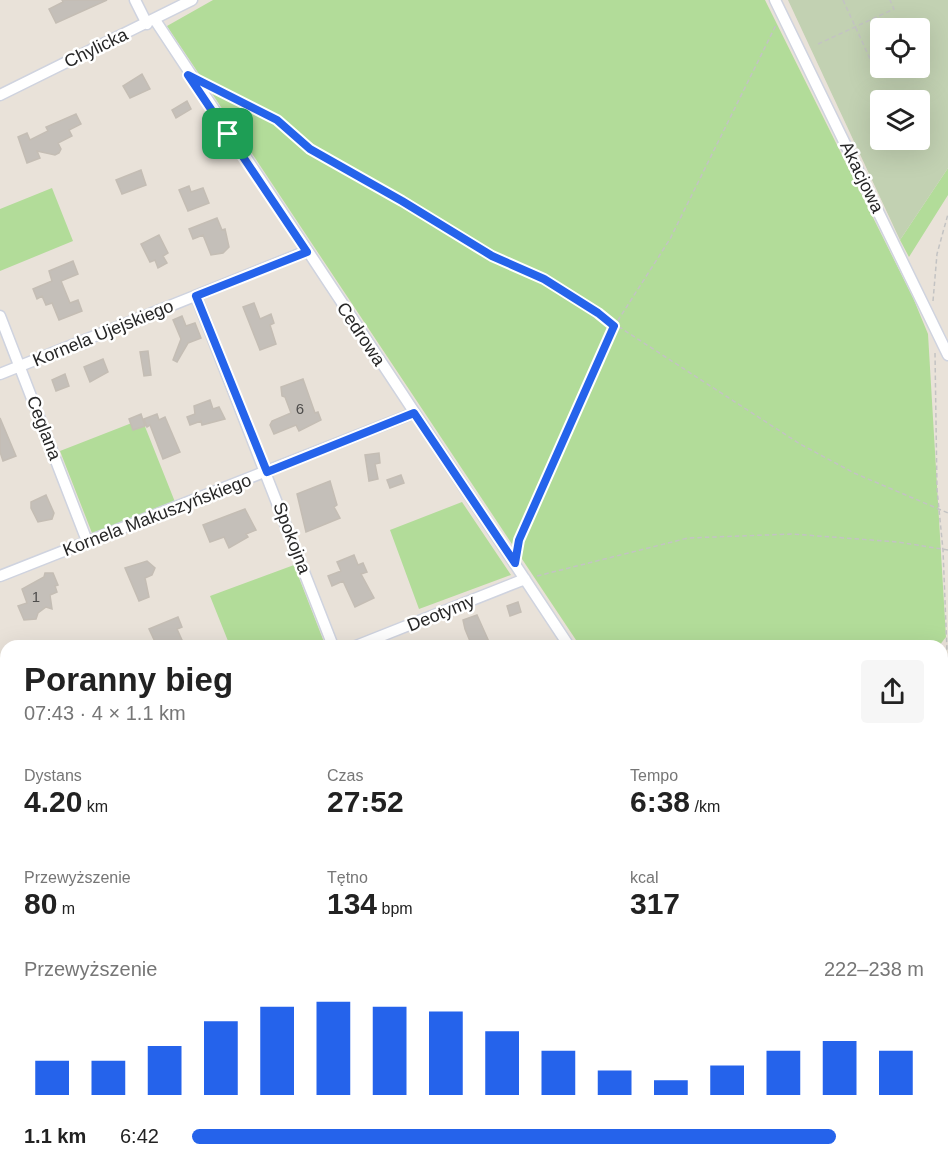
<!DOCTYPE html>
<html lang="pl">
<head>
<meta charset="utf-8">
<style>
  :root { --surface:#fff; --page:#f6f6f6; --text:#222; --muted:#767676; --accent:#2563eb }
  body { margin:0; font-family:Arial,sans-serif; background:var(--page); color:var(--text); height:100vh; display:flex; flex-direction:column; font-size:22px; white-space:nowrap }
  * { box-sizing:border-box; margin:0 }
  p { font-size:20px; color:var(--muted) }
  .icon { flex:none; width:33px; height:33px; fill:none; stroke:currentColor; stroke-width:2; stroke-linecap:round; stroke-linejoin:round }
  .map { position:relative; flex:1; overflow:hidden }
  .side { position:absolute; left:0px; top:640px; width:948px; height:532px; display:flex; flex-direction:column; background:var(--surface); border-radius:18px 18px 0 0; box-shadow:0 6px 24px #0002 }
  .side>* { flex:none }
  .controls { position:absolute; left:870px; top:18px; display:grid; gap:12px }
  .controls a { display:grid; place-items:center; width:60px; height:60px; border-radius:6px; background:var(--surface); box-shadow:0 6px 24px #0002; font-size:30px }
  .pin { position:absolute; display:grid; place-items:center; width:51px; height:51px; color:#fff; margin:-26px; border-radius:12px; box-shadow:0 3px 9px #0006 }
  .round { display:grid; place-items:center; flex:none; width:63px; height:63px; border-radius:6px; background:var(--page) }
  .summary { display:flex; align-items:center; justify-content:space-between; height:102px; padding:0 24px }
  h1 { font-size:33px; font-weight:600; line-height:45px }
  .stats { display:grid; grid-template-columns:repeat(3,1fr); gap:9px; height:102px; padding:6px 24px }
  .stats div { display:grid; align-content:center }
  .stats b { font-size:30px; font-weight:600 }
  .stats small { font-size:16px; font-weight:400 }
  .stats p { font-size:16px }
  .chart { height:168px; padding:12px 24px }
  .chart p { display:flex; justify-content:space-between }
  .chart svg { width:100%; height:108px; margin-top:6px; stroke:var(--accent); stroke-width:6 }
  ul { padding:0 24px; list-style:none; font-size:20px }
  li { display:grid; grid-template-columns:96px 72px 1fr; align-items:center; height:45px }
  li i { height:15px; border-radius:8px; background:var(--accent) }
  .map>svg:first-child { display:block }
  .industrial { fill:#dcdae1 }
  .green { fill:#b2dc99 }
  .cemetery { fill:#c2d1b2; fill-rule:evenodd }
  .water { fill:#73cae5 }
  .building { fill:#c4bfb9; stroke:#c4bdb4; stroke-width:1.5 }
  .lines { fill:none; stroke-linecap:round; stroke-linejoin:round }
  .service-casing { stroke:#cfd3df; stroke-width:8 }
  .minor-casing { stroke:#cfd3df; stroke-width:13 }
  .path { stroke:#c3c3c3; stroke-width:1.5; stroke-dasharray:4.5 3; stroke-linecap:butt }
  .service { stroke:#fff; stroke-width:5 }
  .minor { stroke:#fff; stroke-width:10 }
  .route-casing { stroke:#fff; stroke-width:12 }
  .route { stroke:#2563eb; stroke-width:8 }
  .labels { text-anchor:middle; stroke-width:5; stroke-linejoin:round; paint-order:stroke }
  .number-label { font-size:15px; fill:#4e4d4c }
  .street-label { font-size:18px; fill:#272727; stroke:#fff }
</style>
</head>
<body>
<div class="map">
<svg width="948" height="1172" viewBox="0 0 948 1172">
  <rect width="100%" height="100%" fill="#e9e2d9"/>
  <path class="industrial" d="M 942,917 L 948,922 L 948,963 L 942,958 Z"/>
  <path class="green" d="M 213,0 L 765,0 L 914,300 L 928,334 L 946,637 L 939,646 L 580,646 L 167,26 Z
    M 948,168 L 948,195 L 909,257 L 900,240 Z
    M 52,188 L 73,241 L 0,271 L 0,209 Z
    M 142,419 L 175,502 L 92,533 L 60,451 Z
    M 462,502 L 511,575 L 419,609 L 390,530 Z
    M 294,565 L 324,642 L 321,646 L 230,646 L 210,596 Z
    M 948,675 L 948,777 L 942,772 L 942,682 Z
    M 948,847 L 948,905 L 942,900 L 942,854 Z
    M 6,1101 L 6,1167 L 450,1167 L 443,1172 L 0,1172 L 0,1103 Z
    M 942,1126 L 948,1131 L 948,1172 L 930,1172 L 925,1167 L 942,1167 Z
    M 538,1167 L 597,1167 L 597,1172 L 537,1172 Z"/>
  <path class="cemetery" d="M 788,0 L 948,0 L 948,168 L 900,240 ZM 880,28 L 920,28 L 920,68 L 880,68 ZM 880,100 L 920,100 L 920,140 L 880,140 Z"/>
  <path class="water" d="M 450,1167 L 538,1167 L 537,1172 L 443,1172 Z"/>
  <path class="building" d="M 62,0 L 107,0 L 56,23 L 49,9 L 63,2 Z
    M 142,74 L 150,89 L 130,98 L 123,86 Z
    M 187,101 L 191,109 L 176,118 L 172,110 Z
    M 76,114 L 81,124 L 69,130 L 72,136 L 58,143 L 61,149 L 59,153 L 55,155 L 37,151 L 40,158 L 27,163 L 18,137 L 27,133 L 30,140 L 48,131 L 46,127 Z
    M 141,170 L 146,185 L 122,194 L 116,180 Z
    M 189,186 L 191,192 L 203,188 L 209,203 L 188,211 L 179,190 Z
    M 217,218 L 222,230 L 225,229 L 229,247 L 223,253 L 211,255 L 203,235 L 193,239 L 189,229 Z
    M 159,235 L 168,253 L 163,256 L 167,263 L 158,268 L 155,260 L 150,262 L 141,244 Z
    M 73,261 L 78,274 L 61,281 L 70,303 L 78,300 L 82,311 L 59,320 L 52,303 L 46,305 L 42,296 L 37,299 L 33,289 L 52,281 L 49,271 Z
    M 254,303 L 260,319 L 271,314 L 274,323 L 270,325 L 276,344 L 260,350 L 243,307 Z
    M 182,316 L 186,326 L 195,323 L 201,338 L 188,343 L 177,362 L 173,360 L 181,339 L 173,320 Z
    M 148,351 L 151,375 L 144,376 L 140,352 Z
    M 103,359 L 108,372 L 90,382 L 84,367 Z
    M 65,374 L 69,386 L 56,391 L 52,380 Z
    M 303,379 L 315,413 L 318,412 L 321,420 L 299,431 L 296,425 L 274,434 L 270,425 L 272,421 L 291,413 L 285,397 L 282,396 L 281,387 Z
    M 210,400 L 213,409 L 219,407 L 225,419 L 202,425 L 201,421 L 190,425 L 187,417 L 195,414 L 194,406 Z
    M 141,414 L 145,426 L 133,430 L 129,419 Z
    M 157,414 L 159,420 L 165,417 L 180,452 L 163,459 L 150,425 L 147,427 L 144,419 Z
    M 0,418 L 16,456 L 3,461 L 0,452 Z
    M 379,453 L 380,463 L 375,464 L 378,479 L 369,481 L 365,455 Z
    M 401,475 L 404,483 L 390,488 L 387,480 Z
    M 330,481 L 337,505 L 334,507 L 340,518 L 306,532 L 297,494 Z
    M 46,495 L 54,513 L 52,519 L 38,522 L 31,508 L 31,502 Z
    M 245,509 L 256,530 L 246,534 L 248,537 L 229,548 L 224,537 L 210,542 L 203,525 Z
    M 354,555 L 358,565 L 363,563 L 367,572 L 361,574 L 374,598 L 355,607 L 343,581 L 332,586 L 328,576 L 341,571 L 337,562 Z
    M 147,561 L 155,568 L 152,575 L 145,578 L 149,597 L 139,601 L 125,568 Z
    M 45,573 L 53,573 L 58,585 L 55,586 L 57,592 L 50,595 L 52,609 L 46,607 L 38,613 L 36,619 L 24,620 L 18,606 L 27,603 L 22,589 L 44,577 Z
    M 518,602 L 521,612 L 510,616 L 507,606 Z
    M 477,615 L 490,644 L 484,646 L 472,646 L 465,629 L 463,620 Z
    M 178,617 L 182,627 L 177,629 L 182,640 L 180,646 L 157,646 L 149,629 Z"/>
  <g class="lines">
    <g class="service-casing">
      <path id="service" d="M 602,1172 L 602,1167"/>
    </g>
    <g class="minor-casing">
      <path id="minor" d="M 135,0 L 147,24
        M 775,0 L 948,355
        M 155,20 L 569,646
        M 0,95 L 192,0
        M 196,296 L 333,646
        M 0,316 L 87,541
        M 0,374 L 307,251
        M 0,576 L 414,413
        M 356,646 L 525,579
        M 942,670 L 948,663
        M 0,782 L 6,780
        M 942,841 L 948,834
        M 942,908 L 948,914
        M 942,1045 L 948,1050
        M 851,1167 L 857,1172
        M 780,1172 L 780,1167"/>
    </g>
    <path class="path" d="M 843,0 L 877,74
      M 818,44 L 894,9 L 890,0
      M 213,87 L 277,120 L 310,149 L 402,201 L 492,257 L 545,279 L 800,444 L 854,473 L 948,513
      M 933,301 L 937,254 L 948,214
      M 935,353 L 937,489 L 943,550 L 947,651
      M 518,547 L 608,336 L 670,239 L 776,25
      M 537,576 L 688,538 L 792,534 L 898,542 L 948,550
      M 271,1167 L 286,1172
      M 168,1172 L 179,1167
      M 211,1172 L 218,1167
      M 248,1172 L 249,1167
      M 340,1172 L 351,1167
      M 357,1172 L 359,1167"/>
    <use href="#service" class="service"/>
    <use href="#minor" class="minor"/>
  </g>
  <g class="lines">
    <g class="route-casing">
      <path id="route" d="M 188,75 L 277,120 L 310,149 L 402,201 L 492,256 L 544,279 L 598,313 L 614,326 L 519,540 L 515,563 L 414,413 L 267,472 L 196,296 L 307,252 Z"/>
    </g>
    <use href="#route" class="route"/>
  </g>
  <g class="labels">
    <g class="number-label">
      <text x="300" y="414">6</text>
      <text x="36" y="602">1</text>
    </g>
    <g class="street-label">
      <text transform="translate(96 48) rotate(-26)" y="6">Chylicka</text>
      <text transform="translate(862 177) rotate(64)" y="6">Akacjowa</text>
      <text transform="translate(103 333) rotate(-22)" y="6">Kornela Ujejskiego</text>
      <text transform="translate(361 334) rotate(56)" y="6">Cedrowa</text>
      <text transform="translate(44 428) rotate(69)" y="6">Ceglana</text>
      <text transform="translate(157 515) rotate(-21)" y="6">Kornela Makuszyńskiego</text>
      <text transform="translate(292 538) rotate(69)" y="6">Spokojna</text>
      <text transform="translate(441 613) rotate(-22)" y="6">Deotymy</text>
    </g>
  </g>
</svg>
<div class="controls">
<a><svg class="icon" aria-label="locate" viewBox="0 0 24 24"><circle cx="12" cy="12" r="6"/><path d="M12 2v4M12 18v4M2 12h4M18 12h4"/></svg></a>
<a><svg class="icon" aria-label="layers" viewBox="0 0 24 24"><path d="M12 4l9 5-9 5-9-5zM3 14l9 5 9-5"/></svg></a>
</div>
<div class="pin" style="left:228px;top:134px;background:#1e9e55"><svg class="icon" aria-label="arrive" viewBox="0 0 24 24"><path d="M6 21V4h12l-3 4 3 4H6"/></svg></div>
<section class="side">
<div class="summary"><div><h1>Poranny bieg</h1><p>07:43 · 4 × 1.1 km</p></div><a class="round"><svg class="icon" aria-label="share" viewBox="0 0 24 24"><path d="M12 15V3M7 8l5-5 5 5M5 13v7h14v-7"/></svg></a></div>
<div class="stats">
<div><p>Dystans</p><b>4.20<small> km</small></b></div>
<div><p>Czas</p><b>27:52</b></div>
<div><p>Tempo</p><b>6:38<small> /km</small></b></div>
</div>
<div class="stats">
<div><p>Przewyższenie</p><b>80<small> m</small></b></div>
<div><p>Tętno</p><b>134<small> bpm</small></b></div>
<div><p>kcal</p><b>317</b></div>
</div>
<div class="chart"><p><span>Przewyższenie</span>222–238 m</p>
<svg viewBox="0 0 160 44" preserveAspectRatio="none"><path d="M5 44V30M15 44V30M25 44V24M35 44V14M45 44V8M55 44V6M65 44V8M75 44V10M85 44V18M95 44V26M105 44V34M115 44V38M125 44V32M135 44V26M145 44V22M155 44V26"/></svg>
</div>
<ul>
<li><b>1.1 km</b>6:42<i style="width:88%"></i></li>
</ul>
</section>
</div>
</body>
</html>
